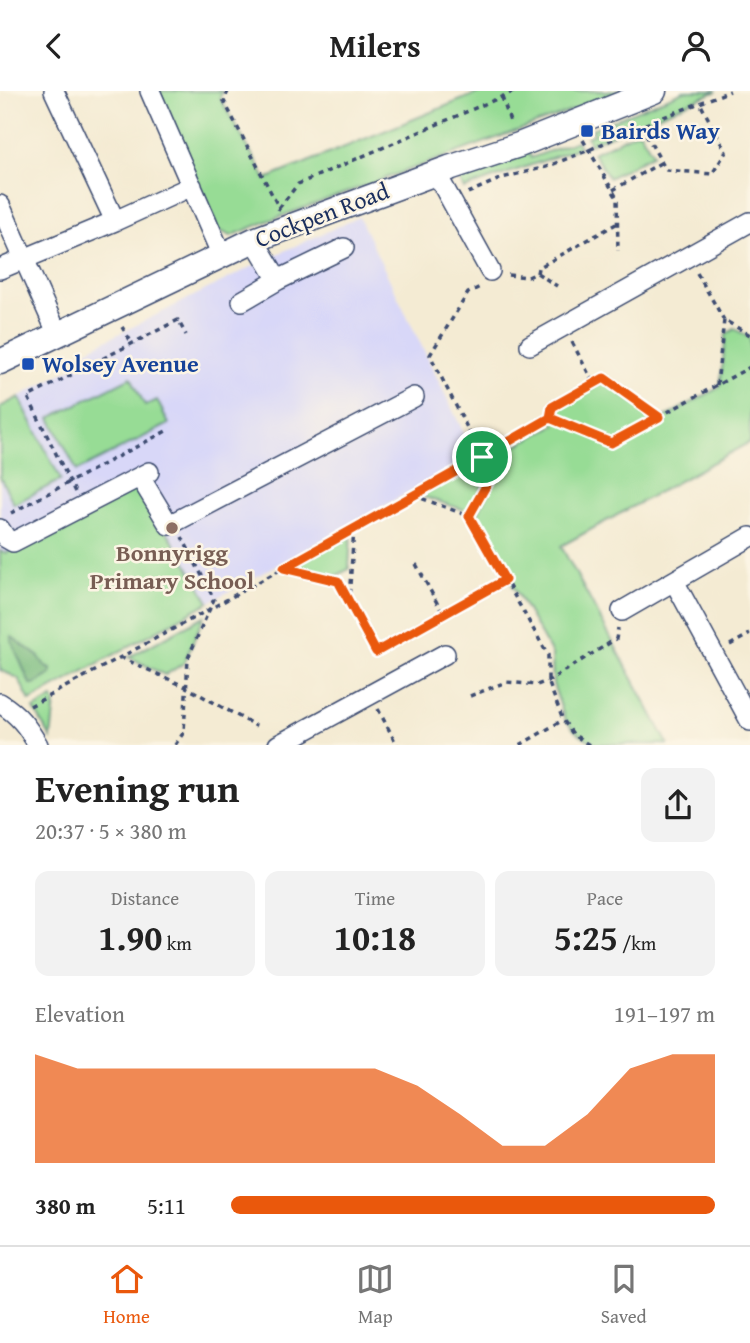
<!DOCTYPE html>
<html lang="en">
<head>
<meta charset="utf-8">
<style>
  :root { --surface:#fff; --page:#f2f2f2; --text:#222; --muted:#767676; --line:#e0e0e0; --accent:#ea580c }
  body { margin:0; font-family:"Gentium Book Plus",serif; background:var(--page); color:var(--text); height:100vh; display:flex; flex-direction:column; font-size:26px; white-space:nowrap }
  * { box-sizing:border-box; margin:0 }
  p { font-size:23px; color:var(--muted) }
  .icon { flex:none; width:38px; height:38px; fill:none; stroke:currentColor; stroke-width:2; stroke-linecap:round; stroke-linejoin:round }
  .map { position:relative; height:654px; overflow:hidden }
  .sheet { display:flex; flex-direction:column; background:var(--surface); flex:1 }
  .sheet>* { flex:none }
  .pin { position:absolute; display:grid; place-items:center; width:60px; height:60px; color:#fff; margin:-30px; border:4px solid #fff; border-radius:50%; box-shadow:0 2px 7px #0007 }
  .round { display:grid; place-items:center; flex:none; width:74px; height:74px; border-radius:14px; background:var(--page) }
  .overview { display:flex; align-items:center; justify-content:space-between; height:119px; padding:0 35px }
  h1 { font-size:38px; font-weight:600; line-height:52px }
  .figures { display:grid; grid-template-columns:repeat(3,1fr); gap:10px; height:119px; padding:7px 35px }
  .figures div { display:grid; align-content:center; border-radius:14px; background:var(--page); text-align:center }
  .figures b { font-size:35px; font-weight:600 }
  .figures small { font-size:19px; font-weight:400 }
  .figures p { font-size:19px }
  .chart { height:196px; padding:14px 35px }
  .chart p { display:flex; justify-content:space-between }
  .chart svg { width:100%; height:126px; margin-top:7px; fill:var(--accent); opacity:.7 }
  ul { padding:0 35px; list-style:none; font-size:23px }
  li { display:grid; grid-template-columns:112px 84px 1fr; align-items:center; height:52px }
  li i { height:18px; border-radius:9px; background:var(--accent) }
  header { display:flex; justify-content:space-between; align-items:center; height:91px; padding:0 35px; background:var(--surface); font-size:32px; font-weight:600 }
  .dock { display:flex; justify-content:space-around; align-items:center; height:98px; border-top:2px solid var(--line); background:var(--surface); font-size:19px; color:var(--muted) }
  .dock a { display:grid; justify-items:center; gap:4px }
  .dock .current { color:var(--accent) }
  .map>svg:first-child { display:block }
  .built { fill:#d8d7f8 }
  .green { fill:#97dc95; stroke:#59867a; stroke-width:2 }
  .forest { fill:#79bc7e; stroke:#4a766e; stroke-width:2 }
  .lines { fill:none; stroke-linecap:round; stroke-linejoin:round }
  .minor-casing { stroke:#3c4b70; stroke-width:22 }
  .major-casing { stroke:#3c4b70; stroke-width:27 }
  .path { stroke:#3c4b70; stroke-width:3.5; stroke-dasharray:5 5; stroke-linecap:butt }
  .minor { stroke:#fff; stroke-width:19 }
  .major { stroke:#fff; stroke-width:24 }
  .route-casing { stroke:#fff; stroke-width:14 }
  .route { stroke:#ea580c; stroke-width:9 }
  .transit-dot { fill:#1a4fb4; stroke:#fcf5e5; stroke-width:2.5 }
  .education-dot { fill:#8d6e63; stroke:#fcf5e5; stroke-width:2.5 }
  .labels { text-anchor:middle; stroke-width:5; stroke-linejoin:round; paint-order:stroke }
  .transit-label { font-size:24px; font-weight:bold; fill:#164399; stroke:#fcf5e5; text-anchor:start }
  .street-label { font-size:24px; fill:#1b2f5e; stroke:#fcf5e5 }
  .education-label { font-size:24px; font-weight:bold; fill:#785e54; stroke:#fcf5e5 }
</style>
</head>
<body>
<header><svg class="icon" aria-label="back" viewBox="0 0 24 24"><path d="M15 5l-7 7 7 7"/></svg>Milers<svg class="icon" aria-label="person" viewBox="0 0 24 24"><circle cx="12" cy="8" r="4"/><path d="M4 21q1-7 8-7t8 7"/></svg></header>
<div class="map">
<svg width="750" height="654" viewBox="0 0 750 654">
  <rect width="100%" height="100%" fill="#fcf5e5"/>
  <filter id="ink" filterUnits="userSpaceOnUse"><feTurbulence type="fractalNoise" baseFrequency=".0143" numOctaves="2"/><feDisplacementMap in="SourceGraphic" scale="14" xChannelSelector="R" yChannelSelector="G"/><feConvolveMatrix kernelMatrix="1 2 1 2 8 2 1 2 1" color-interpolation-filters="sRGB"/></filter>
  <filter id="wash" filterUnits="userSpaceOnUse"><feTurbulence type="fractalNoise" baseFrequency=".00686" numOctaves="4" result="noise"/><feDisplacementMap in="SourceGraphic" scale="28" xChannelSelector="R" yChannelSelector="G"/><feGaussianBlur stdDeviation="1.57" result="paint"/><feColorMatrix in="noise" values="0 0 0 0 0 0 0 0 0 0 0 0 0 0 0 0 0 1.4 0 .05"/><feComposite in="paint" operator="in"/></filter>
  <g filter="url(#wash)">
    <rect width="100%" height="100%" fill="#f4ebd3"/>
    <path class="built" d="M 359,126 L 475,365 L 30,610 L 0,551 L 0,316 L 81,272 L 79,263 L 271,166 Z"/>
    <path class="green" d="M 158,0 L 222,0 L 220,7 L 266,88 L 483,0 L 626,0 L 265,131 L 231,145 L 218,139 Z
      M 684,0 L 717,0 L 590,53 L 587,46 L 594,43 L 592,38 Z
      M 639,40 L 653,63 L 609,87 L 593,62 Z
      M 577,50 L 580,56 C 541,72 502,83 464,98 L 458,86 L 529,61 L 531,67 Z
      M 735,238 L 750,247 L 750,351 L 561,455 L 668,653 L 595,653 L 575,640 L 565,628 L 553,593 L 552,563 L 475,429 L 508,359 L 555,334 L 554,319 L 604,291 L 660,329 L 720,296 L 726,243 Z
      M 131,286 L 145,315 L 157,309 L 169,333 L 77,380 L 50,327 Z
      M 19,306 L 61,389 L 14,413 L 0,386 L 0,316 Z
      M 479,371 L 487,387 L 472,417 L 468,420 L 424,406 L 423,402 Z
      M 140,395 L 209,511 L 30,610 L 18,587 L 0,579 L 0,460 L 6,462 Z
      M 351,441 L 349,478 L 336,485 L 293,475 Z
      M 204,525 L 184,572 L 165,584 L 129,566 Z
      M 53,607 L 55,611 L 51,647 L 34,618 Z"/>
    <path class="forest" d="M 12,546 L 39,566 L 46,576 L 51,578 L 51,583 L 34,593 L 30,593 L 11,549 Z"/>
  </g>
  <g filter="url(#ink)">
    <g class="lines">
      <g class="minor-casing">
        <path id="minor" d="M 54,0 L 115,130
          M 150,0 L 222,165
          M 436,82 L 490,180
          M 0,114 L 58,244
          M 254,149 L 278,189 L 344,157
          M 0,178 L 115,130 L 192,95
          M 242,210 L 278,189
          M 530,254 L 750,131
          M 140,386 L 169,434 L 414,306
          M 0,438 L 6,447 L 13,451 L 149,381
          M 674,490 L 750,630
          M 622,520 L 750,446
          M 0,612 C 19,624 27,635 38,654
          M 278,654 L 445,563"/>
      </g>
      <g class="major-casing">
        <path id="major" d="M 0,271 L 254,149 L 449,77 L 519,54 L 654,0"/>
      </g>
      <path class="path" d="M 228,0 L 224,10 L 279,117 L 278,119
        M 502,6 L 511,34
        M 641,35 L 666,79 L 712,83 L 726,61 L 700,12
        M 583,49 L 617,107 L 618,160
        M 613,99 L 662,71
        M 468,102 L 502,87 L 546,76 L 589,59 L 641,35 L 730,0
        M 279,117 L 298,93 L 515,0
        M 537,182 L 538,177 L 616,133
        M 697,182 L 724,229
        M 508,184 L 528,186 L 537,182 L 557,195
        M 122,236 L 132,252
        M 572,251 L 594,293
        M 717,294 L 724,229 L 750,244
        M 550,327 L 552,316 L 604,287 L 659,325
        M 75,401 L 28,306 L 178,229 L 186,244
        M 413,404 L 469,425
        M 11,422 L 170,338
        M 354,438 L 349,508 L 379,565
        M 416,473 L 443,523
        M 285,477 L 338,490 L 348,506
        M 730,554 L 750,543
        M 376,561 L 505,489
        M 120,566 L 186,596 L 256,635
        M 470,605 L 506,591 L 537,594 L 548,590 L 616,548 L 618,537
        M 30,615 L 210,518 L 482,366 L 430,264 L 468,202 L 480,196
        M 378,618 L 397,654
        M 175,654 L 184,641 L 188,567 L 214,508 L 182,446
        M 520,654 L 563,629
        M 589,654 L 573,643 L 563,629 L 548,590 L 548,564 L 469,425 L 491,386 L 482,366 L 550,327 L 611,352 L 750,276"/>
      <use href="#minor" class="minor"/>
      <use href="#major" class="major"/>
    </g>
  </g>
  <g class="lines" filter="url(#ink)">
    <g class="route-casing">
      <path id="route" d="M 482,366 L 284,477 L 338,490 L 376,561 L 505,489 L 469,425 L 491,386 L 482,366 L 550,327 L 611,352 L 659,326 L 604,287 L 552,316 L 550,327 L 482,366"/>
    </g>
    <use href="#route" class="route"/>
  </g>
  <g class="transit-dot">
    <rect x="580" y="33" width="14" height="14" rx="3.5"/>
    <rect x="21" y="266" width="14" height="14" rx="3.5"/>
  </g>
  <circle class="education-dot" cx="172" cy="437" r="7"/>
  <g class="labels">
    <g class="transit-label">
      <text x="601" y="48">Bairds Way</text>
      <text x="42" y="281">Wolsey Avenue</text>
    </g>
    <g class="street-label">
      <text transform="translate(322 124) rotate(-21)" y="8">Cockpen Road</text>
    </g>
    <g class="education-label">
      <text x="172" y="470">Bonnyrigg<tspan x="172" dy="28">Primary School</tspan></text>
    </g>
  </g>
</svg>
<div class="pin" style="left:482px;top:366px;background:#1e9e55"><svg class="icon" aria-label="arrive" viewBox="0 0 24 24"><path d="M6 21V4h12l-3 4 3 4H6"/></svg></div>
</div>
<section class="sheet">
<div class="overview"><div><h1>Evening run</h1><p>20:37 · 5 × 380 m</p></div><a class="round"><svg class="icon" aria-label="share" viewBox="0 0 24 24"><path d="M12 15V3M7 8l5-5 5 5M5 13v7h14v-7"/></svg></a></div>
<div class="figures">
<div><p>Distance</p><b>1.90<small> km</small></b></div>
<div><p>Time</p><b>10:18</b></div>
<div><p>Pace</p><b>5:25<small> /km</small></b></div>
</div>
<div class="chart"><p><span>Elevation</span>191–197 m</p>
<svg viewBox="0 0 160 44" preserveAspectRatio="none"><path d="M0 44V6L10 11L20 11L30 11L40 11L50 11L60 11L70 11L80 11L90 17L100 27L110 38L120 38L130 27L140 11L150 6L160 6V44z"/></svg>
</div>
<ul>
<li><b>380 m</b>5:11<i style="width:100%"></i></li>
</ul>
</section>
<nav class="dock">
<a class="current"><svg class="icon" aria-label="home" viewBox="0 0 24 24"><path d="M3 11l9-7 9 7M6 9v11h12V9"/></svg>Home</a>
<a><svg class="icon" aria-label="map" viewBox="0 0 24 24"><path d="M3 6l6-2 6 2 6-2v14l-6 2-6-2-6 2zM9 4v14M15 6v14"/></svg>Map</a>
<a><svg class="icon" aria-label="saved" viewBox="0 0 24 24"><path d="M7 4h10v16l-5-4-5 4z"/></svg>Saved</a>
</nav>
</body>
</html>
